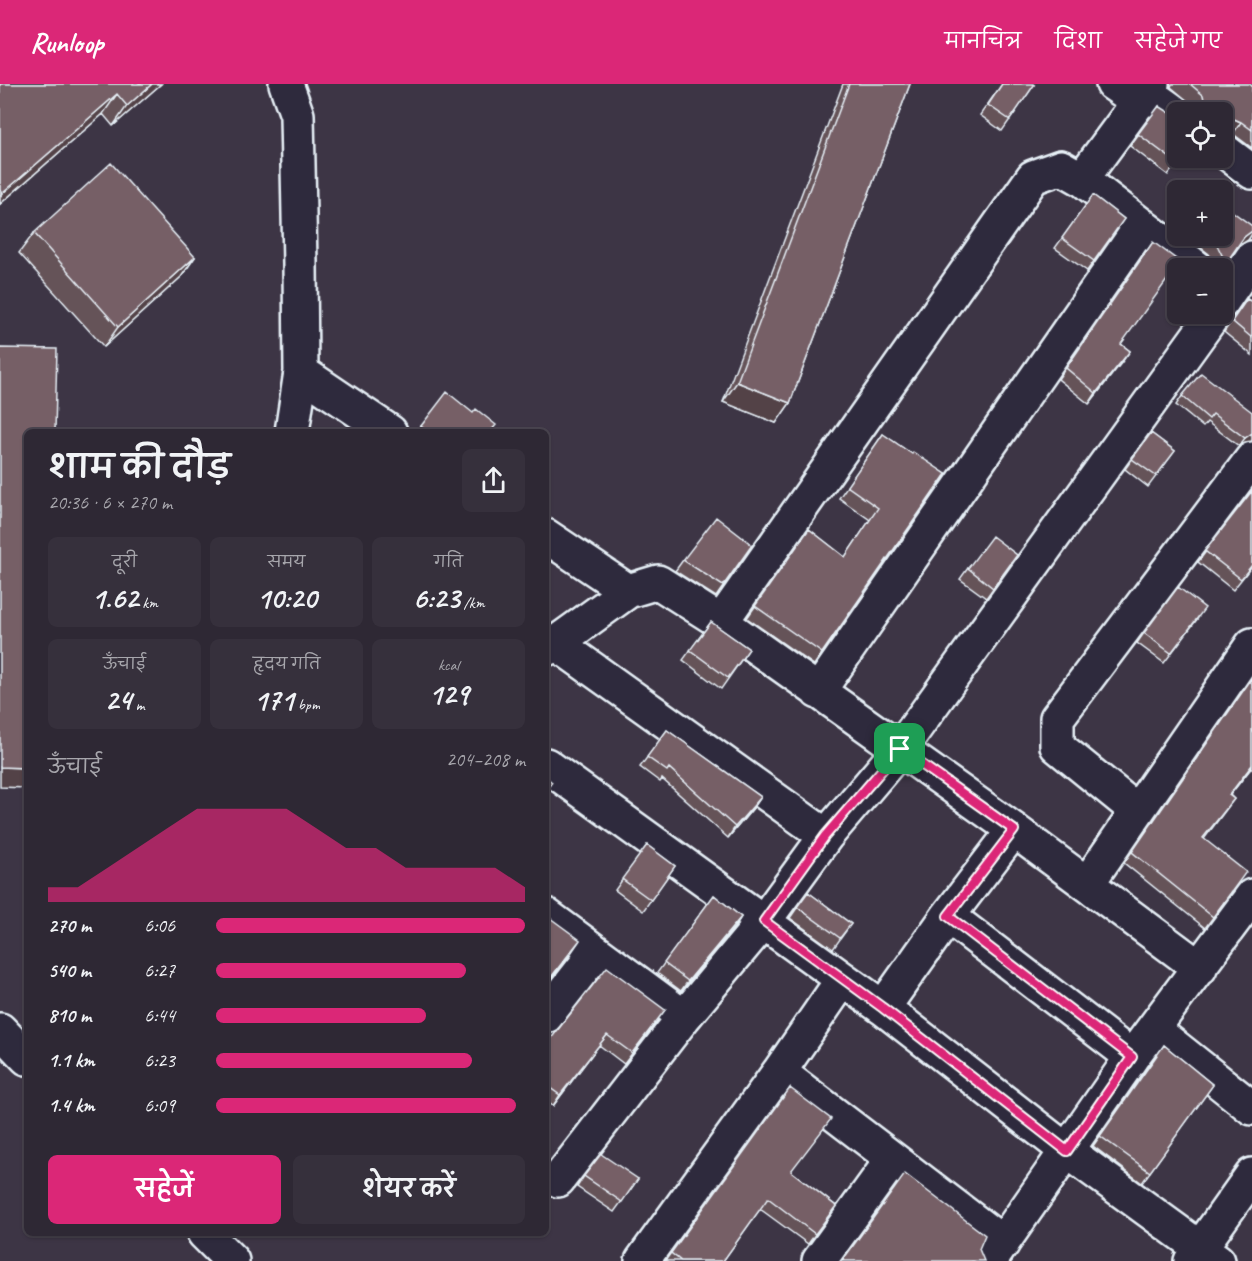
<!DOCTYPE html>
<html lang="hi">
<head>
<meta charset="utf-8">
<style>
  :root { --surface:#2e2834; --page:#36303c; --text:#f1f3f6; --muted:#a7a6ac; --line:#49444f; --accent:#db2777 }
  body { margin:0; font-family:Caveat,"Playpen Sans Deva",sans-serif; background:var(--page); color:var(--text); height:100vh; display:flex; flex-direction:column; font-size:22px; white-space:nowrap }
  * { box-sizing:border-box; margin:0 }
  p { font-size:20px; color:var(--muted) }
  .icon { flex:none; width:33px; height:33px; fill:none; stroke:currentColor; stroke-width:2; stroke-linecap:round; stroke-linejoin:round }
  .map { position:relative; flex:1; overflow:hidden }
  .panel { position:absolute; left:24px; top:345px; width:525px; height:807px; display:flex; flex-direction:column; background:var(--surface); border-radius:9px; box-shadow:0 2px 4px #0004,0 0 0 2px var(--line) }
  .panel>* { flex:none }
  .tools { position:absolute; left:1167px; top:18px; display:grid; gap:12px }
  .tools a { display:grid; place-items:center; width:66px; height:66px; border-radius:9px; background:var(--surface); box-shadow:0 2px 4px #0004,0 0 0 2px var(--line); font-size:30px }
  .pin { position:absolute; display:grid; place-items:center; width:51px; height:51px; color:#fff; margin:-26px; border-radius:12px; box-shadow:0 3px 9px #0006 }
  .round { display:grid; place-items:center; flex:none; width:63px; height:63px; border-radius:9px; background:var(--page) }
  .headline { display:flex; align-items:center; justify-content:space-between; height:102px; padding:0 24px }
  h1 { font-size:33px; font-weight:600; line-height:45px }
  .stats { display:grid; grid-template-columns:repeat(3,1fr); gap:9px; height:102px; padding:6px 24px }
  .stats div { display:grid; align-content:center; border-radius:9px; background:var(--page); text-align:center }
  .stats b { font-size:30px; font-weight:600 }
  .stats small { font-size:16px; font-weight:400 }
  .stats p { font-size:16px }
  .chart { height:168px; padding:12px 24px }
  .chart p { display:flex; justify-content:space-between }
  .chart svg { width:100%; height:108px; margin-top:6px; fill:var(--accent); opacity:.7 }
  .primary-button { display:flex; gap:12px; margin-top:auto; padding:12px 24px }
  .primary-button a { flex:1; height:69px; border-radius:9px; background:var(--accent); color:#fff; font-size:24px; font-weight:600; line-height:69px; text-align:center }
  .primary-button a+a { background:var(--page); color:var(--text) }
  ul { padding:0 24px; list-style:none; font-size:20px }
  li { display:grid; grid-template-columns:96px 72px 1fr; align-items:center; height:45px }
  li i { height:15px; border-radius:8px; background:var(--accent) }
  header { display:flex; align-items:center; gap:36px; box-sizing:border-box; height:84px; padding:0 30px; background:var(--accent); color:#fff }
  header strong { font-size:28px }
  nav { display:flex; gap:33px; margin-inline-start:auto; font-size:21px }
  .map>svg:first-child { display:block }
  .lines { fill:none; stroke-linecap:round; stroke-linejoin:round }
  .minor-casing { stroke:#e8f1f8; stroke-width:38 }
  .major-casing { stroke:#e8f1f8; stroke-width:38 }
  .minor { stroke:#2f2a3d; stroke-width:33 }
  .major { stroke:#2f2a3d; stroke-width:33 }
  .wall { fill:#655258; stroke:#e8f1f8; stroke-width:1.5 }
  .shaded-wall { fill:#534247; stroke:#e8f1f8; stroke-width:1.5 }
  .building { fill:#765f66; stroke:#e8f1f8; stroke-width:1.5 }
  .route-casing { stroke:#fff; stroke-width:12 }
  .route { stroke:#db2777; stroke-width:8 }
</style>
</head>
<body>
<header>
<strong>Runloop</strong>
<nav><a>मानचित्र</a><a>दिशा</a><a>सहेजे गए</a></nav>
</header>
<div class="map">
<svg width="1252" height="1177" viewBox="0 0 1252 1177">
  <rect width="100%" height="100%" fill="#3d3545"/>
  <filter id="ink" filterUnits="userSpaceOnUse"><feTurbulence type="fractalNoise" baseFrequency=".0167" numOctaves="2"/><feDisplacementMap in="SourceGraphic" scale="12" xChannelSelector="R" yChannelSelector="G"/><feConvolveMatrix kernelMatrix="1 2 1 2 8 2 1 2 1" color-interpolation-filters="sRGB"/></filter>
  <g filter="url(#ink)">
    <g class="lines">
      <g class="minor-casing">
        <path id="minor" d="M 286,0 L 297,31 L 300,180 L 301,288 L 292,348
          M 1113,0 L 1139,18
          M 1146,8 L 1178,31
          M 1222,65 L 1252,88
          M 1082,95 L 1152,0
          M 1222,218 L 1252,174
          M 301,288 L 390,348
          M 546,452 L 628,507 L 658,498 L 721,538 L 1014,746 L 1200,884
          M 721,538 L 1033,93 L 1061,83 L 1082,95 L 1197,184
          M 556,559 L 628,507
          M 546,565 L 556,559 L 826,752
          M 818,608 L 1142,141
          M 546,681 L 883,924 L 1067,1067 L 1218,1177
          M 1137,727 L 1057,662 L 1057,634 L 1252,375
          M 1087,800 L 1252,561
          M 546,831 L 684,933
          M 948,832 L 1132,973
          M 883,924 L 948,832 L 1014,746
          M 546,932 L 596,868
          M 1154,946 L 1252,1024
          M 779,988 L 1003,1159
          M 558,1096 L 684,933 L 764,837 L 826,752 L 900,665 L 1214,230
          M 642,1177 L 779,988 L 843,895
          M 819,1177 L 892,1076
          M 990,1177 L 1132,973 L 1252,812
          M 1191,1177 L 1252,1091"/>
      </g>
      <g class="major-casing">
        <path id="major" d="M 0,946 L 27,974
          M 204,1149 L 232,1177"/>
      </g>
      <use href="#minor" class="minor"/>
      <use href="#major" class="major"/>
    </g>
    <path class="wall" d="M 0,0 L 161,0 L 113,42 L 103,30 L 0,120 Z
      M 843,0 L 910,0 L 790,319 L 776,339 L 723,318 Z
      M 1002,0 L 1034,1 L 1002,47 L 980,31 Z
      M 1172,0 L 1249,0 L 1252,2 L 1252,64 L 1233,50 L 1224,46 L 1222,28 L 1196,28 L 1195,23 L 1171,3 Z
      M 1159,22 L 1181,74 L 1168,91 L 1130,62 Z
      M 1093,111 L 1124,135 L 1087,187 L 1055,164 Z
      M 1252,142 L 1252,150 L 1248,156 L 1237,163 L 1222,184 L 1216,184 L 1209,170 L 1186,152 L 1222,152 Z
      M 34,149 L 195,173 L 181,193 L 104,263 L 19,169 Z
      M 1153,158 L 1121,260 L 1130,267 L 1089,320 L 1058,295 Z
      M 1247,215 L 1252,218 L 1252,271 L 1224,248 Z
      M 1182,312 L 1252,328 L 1252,357 L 1245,358 L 1239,362 L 1207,338 L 1203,343 L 1176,321 Z
      M 421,342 L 490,348 L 417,348 Z
      M 1151,349 L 1175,367 L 1148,403 L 1125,385 Z
      M 883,350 L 912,370 L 946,390 L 814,581 L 747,534 L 809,445 L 845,473 L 870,436 L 839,414 Z
      M 1252,407 L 1252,482 L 1233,506 L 1198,478 Z
      M 752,461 L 716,513 L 675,487 L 683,476 Z
      M 1017,471 L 986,514 L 960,495 L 968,484 Z
      M 1198,534 L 1164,579 L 1137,559 L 1144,549 Z
      M 711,538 L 749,565 L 721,605 L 683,576 Z
      M 1252,594 L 1252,683 L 1230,711 L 1234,715 L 1204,755 L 1238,800 L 1205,844 L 1124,779 Z
      M 667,646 L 761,713 L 754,723 L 728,754 L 662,695 L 660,698 L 640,683 Z
      M 647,761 L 675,782 L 643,827 L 615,806 Z
      M 808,808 L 851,840 L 833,865 L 790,834 Z
      M 714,811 L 741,833 L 734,844 L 681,907 L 657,889 Z
      M 665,926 L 624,980 L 599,961 L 553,1022 L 546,1017 L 546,961 Z
      M 1164,961 L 1213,1001 L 1142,1099 L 1093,1062 Z
      M 790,1004 L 792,1088 L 836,1122 L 808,1160 L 760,1125 L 723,1177 L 665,1177 Z
      M 584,1092 L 638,1095 L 614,1128 L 577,1103 Z"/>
    <path class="shaded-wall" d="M 152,0 L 161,0 L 113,42 L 127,22 Z
      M 117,10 L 103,30 L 0,120 L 0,113 L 3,109 Z
      M 1232,34 L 1241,38 L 1233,50 L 1222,47 L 1222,36 Z
      M 1252,147 L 1252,150 L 1248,156 L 1237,163 L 1244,153 Z
      M 195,173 L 181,193 L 104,263 L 118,243 Z
      M 1130,267 L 1122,278 L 1089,320 L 1096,309 Z
      M 737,298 L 790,319 L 776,339 L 723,318 Z
      M 1252,349 L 1252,357 L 1245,358 L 1239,362 L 1245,354 Z
      M 1252,681 L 1252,683 L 1221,722 L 1229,711 Z
      M 0,683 L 27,684 L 27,704 L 0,703 Z
      M 761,713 L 754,723 L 728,754 L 735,743 Z
      M 741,833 L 734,844 L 681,907 L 688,897 Z
      M 580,856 L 569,872 L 546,902 L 548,897 Z
      M 607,951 L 599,961 L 553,1022 L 560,1011 Z"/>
    <path class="building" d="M 0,0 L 152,0 L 127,22 L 117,10 L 3,109 L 0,106 Z
      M 849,0 L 910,0 L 790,319 L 737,298 Z
      M 1002,0 L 1033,0 L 1034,1 L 1010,36 L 988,21 Z
      M 1190,0 L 1249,0 L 1252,2 L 1252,46 L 1241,38 L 1232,34 L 1222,36 L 1222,28 L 1202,28 L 1205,20 L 1203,11 Z
      M 1159,22 L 1178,34 L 1178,74 L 1181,74 L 1177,79 L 1138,50 Z
      M 111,79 L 195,173 L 118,243 L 34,149 Z
      M 1093,111 L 1124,135 L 1094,177 L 1062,154 Z
      M 1222,120 L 1252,142 L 1252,147 L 1244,153 L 1226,179 L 1216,159 L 1207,152 L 1222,152 Z
      M 1153,158 L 1180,178 L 1121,260 L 1130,267 L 1096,309 L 1066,284 Z
      M 1247,215 L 1252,218 L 1252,254 L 1232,237 Z
      M 0,264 L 57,265 L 55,348 L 27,348 L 27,684 L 0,683 Z
      M 1201,289 L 1252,328 L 1252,349 L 1245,354 L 1213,330 L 1209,335 L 1182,312 Z
      M 447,308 L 473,329 L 476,325 L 496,341 L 490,348 L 428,348 L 421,342 Z
      M 1151,349 L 1175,367 L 1156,392 L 1132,375 Z
      M 883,350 L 912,370 L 913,368 L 946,390 L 822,569 L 755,522 L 809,445 L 845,473 L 878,424 L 847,402 Z
      M 1252,407 L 1252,481 L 1241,495 L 1205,467 Z
      M 716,433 L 752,461 L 723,502 L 683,476 Z
      M 992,452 L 1017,471 L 993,504 L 968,484 Z
      M 1178,503 L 1205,524 L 1171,569 L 1144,549 Z
      M 711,538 L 749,565 L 728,594 L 690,566 Z
      M 1252,594 L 1252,681 L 1229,711 L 1234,715 L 1203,754 L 1246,788 L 1213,833 L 1132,768 Z
      M 667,646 L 761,713 L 735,743 L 669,684 L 667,687 L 647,673 Z
      M 546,693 L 552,698 L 546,706 Z
      M 647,761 L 675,782 L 651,816 L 622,795 Z
      M 808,808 L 851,840 L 840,854 L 797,823 Z
      M 714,811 L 741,833 L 688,897 L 664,879 Z
      M 546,831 L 580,856 L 548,897 L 546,896 Z
      M 607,883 L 665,926 L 632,969 L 607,951 L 560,1011 L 546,1001 L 546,961 Z
      M 1164,961 L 1213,1001 L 1150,1088 L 1100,1052 Z
      M 790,1004 L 831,1035 L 791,1087 L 836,1122 L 815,1150 L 768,1114 L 723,1177 L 681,1177 L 671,1169 Z
      M 601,1070 L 638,1095 L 622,1118 L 584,1092 Z
      M 905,1090 L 985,1151 L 979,1165 L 984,1177 L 842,1177 Z"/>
  </g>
  <g class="lines" filter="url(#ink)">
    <g class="route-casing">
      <path id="route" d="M 900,665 L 1014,746 L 948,832 L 1132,973 L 1067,1067 L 883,924 L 764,837 L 825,752 Z"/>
    </g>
    <use href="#route" class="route"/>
  </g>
</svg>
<div class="tools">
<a><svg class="icon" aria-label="locate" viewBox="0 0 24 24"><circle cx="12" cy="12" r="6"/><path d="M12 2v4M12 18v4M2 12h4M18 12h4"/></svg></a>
<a>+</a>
<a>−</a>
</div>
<div class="pin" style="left:900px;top:665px;background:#1e9e55"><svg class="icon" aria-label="arrive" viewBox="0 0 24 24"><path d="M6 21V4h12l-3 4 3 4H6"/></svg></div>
<section class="panel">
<div class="headline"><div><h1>शाम की दौड़</h1><p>20:36 · 6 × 270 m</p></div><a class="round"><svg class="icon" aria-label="share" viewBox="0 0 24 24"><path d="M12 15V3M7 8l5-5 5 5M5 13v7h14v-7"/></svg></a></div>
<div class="stats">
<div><p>दूरी</p><b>1.62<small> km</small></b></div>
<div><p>समय</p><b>10:20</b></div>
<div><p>गति</p><b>6:23<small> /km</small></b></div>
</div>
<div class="stats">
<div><p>ऊँचाई</p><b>24<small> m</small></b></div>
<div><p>हृदय गति</p><b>171<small> bpm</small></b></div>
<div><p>kcal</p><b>129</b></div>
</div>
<div class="chart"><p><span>ऊँचाई</span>204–208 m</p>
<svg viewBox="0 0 160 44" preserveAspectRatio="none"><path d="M0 44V38L10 38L20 30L30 22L40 14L50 6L60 6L70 6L80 6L90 14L100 22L110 22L120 30L130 30L140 30L150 30L160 38V44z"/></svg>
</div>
<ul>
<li><b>270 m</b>6:06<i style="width:100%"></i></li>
<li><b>540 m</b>6:27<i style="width:81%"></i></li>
<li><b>810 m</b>6:44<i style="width:68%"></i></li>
<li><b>1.1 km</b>6:23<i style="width:83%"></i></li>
<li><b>1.4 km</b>6:09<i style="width:97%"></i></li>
</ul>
<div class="primary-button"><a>सहेजें</a><a>शेयर करें</a></div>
</section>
</div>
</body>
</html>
